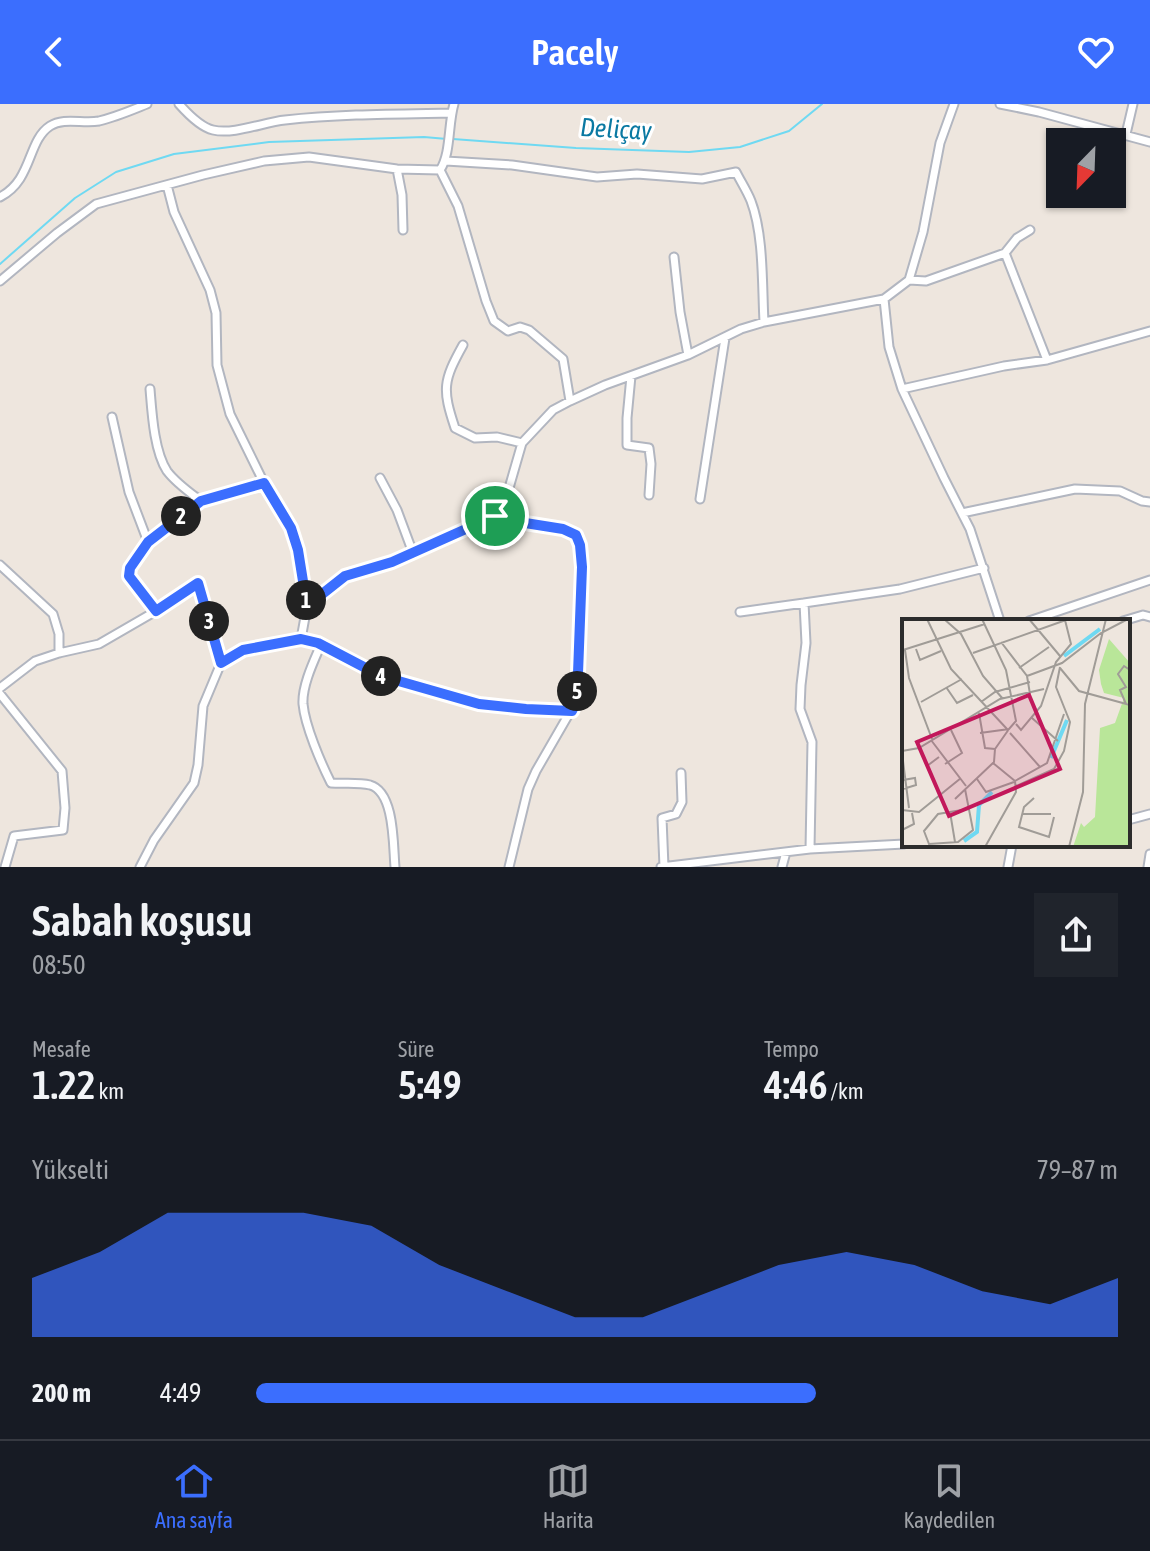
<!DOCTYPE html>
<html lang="tr">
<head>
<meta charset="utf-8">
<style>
  :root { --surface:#171b24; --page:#20242c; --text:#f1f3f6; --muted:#9ea1a6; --line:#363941; --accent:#3b6efe }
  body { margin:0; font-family:"Asap Condensed",sans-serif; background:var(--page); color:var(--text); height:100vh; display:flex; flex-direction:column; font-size:30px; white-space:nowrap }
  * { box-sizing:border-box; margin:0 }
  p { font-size:26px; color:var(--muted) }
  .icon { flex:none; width:44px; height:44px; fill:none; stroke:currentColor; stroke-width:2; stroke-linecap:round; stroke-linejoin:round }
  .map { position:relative; height:763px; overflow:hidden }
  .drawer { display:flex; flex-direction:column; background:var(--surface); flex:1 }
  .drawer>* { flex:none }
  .needle { width:52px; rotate:203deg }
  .controls { position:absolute; left:1046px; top:24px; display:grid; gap:16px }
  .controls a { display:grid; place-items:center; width:80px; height:80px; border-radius:0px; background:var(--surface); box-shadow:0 2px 6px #0004; font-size:40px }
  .pin { position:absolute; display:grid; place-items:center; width:68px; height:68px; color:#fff; margin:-34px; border:4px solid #fff; border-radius:50%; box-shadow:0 2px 8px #0007 }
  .km { position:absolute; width:40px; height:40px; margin:-20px; border-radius:50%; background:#222; color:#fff; font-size:22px; line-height:40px; text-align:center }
  .round { display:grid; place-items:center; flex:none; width:84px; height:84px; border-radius:0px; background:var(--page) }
  .headline { display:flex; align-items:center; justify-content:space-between; height:136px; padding:0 32px }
  h1 { font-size:44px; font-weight:600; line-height:60px }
  .metrics { display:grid; grid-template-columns:repeat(3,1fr); gap:12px; height:136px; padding:8px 32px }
  .metrics div { display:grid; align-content:center }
  .metrics b { font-size:40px; font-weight:600 }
  .metrics small { font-size:22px; font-weight:400 }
  .metrics p { font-size:22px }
  .chart { height:224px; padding:16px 32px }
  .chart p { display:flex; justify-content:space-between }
  .chart svg { width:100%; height:144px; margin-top:8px; fill:var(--accent); opacity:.7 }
  ul { padding:0 32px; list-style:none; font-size:26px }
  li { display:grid; grid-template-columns:128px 96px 1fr; align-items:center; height:60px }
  li i { height:20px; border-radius:10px; background:var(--accent) }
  header { display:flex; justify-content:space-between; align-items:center; height:104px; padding:0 32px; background:var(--accent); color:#fff; font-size:36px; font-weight:600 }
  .dock { display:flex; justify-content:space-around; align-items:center; height:112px; border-top:2px solid var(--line); background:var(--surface); font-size:22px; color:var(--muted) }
  .dock a { display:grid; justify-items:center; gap:4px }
  .dock .current { color:var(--accent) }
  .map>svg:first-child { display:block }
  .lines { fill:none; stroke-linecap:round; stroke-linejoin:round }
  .stream { stroke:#6fd9f2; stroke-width:2 }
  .minor-casing { stroke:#b2b6c0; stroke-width:11 }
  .minor { stroke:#fff; stroke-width:7 }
  .route-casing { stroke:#fff; stroke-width:16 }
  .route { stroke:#3b6efe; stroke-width:10 }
  .labels { text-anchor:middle; stroke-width:6; stroke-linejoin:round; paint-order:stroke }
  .water-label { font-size:26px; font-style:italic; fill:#0a79a2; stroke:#fff }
  .inset-river { fill:none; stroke:#6fd9f2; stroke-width:4 }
  .inset-road { fill:none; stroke:#a09c97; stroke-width:2 }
  .view { fill:#c2185b; fill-opacity:0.15; stroke:#c2185b; stroke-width:4 }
  .inset-edge { fill:none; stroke:#2c2c2c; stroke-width:4 }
</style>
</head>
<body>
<header><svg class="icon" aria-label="back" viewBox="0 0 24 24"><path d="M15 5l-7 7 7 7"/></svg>Pacely<svg class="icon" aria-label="heart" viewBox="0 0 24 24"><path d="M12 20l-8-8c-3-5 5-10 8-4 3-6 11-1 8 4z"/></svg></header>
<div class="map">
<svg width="1150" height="763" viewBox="0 0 1150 763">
  <rect width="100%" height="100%" fill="#eee6de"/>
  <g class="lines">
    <path class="stream" d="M 453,35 L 576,44 L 689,48 L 740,43 L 789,27 L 822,0
      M 0,160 L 75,94 L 116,68 L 174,50 L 269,38 L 424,33 L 447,35"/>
    <g class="minor-casing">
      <path id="minor" d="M 179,0 C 187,9 200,23 213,26 C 234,31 264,18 285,16 C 340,10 396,10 451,9
        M 454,0 C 448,20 451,50 440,66 L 458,102 L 486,197 L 494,217 L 508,227 L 520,223 L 529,226 L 563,255 L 570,297
        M 1000,0 L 1039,8 L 1150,38
        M 1126,30 L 1133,0
        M 446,57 L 512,61 L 597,73 L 637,70 L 702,75 L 736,68 C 741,78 747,87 751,97 C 764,131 762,182 764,218
        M 397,65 L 402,91 L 403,126
        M 167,81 L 174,108 L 210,186 L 216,209 L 217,261 L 230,310 L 264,379 L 291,424 L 298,446 L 307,502
        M 0,93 C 33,76 27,37 50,22 C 64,13 83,20 99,17 C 116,13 132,6 147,0
        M 1005,149 L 1047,256
        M 674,153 L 680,208 L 688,251
        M 909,176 L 923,128 L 940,39 L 954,0
        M 0,177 L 57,129 L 96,100 L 203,71 L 264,57 L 309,53 L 397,65 L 440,66
        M 884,195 L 889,243 L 902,285 L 944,374 L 970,425 L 1000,517
        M 463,241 C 443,277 442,285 455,324 L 475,334 L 497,333 L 522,339
        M 631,272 L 627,314 L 627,341 L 649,344 L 651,360 L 649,391
        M 150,285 C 152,309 154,347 167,367 C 176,379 189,388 201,397
        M 902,285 L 1004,262 L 1047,256 L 1150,227
        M 112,313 L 129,388 L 148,438
        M 380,374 L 397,406 L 413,449
        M 700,395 L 725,234
        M 962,409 L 1075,385 L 1120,387 L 1142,397 L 1150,398
        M 495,412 C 522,419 550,420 576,431 L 580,441 L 582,463 L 577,596 L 536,667 L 528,685 L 509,763
        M 0,461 L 53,510 L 59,530 L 59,549
        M 156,507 L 129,472 L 130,464 L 148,438 L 201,397 L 264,379
        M 740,508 L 804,499
        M 1029,517 L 1150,476
        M 1123,517 L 1143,511 L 1150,513
        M 301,535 L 307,502 L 345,472 L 392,458 L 495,412 L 509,384 L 522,339 L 553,306 L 570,297 L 605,281 L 688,251 L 741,225 L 764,218 L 884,195 L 909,176 L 926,177 L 1005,149 L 1017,134 L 1030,126
        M 318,539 L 319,545 C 312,561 302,583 303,600 C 305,622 321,659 331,679 C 343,680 358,678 370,681 C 395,688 393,742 395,763
        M 0,584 L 35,557 L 59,549 L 99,540 L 156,507 L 198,479 L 221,559
        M 0,590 L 62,667 L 65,704 L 63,726 L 14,732 L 5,763
        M 1128,716 L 1150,710
        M 810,745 L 812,638 L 800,605 L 801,581 L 806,539 L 804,499 L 900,485 L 984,464
        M 140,763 L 154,736 L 194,679 L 198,661 L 203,602 L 221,559 L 243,546 L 301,535 L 318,539 L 381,572 L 479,600 L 526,605 L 572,607
        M 661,763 L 810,745 L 904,740
        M 664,763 L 662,714 L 676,710 L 682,698 L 681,669
        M 782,763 L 786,748
        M 1008,763 L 1012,741
        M 1148,763 L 1150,750"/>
    </g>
    <use href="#minor" class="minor"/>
  </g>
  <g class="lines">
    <g class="route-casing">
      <path id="route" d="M 264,379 L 291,424 L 298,446 L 307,502 L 345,472 L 392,458 L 495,412 L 519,418 L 563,425 L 576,431 L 580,441 L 582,463 L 577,596 L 572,607 L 526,605 L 479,600 L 381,572 L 318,539 L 301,535 L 243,546 L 221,559 L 198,479 L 156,507 L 129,472 L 130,464 L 148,438 L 201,397 Z"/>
    </g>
    <use href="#route" class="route"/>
  </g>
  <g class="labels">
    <g class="water-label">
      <text transform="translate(616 25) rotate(3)" y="9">Deliçay</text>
    </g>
  </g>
  <g transform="translate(902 515)">
    <rect width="228" height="228" fill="#eee6de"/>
    <path d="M 207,20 L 228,44 L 228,228 L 171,228 L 179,204 L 182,208 L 193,198 L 198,109 L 213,104 L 222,79 L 202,74 L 199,65 L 197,51 Z" fill="#b9e699"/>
    <path class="inset-river" d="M 162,37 L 198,10M 149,139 L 165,101M 62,222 L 75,213 L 77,186 L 90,173"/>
    <path class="inset-road" d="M 25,0 L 49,50 L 105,110M 42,0 L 59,15 L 81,57 L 101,80M 127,0 L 158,37M 99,23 L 125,57 L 128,75M 14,30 L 18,41 L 39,32M 1,31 L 83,5M 3,31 L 7,59 L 30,120M 71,34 L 164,1M 117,49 L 147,28M 158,49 L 177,72 L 228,86M 125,57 L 160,44 L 199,14 L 226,0M 44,68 L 55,84 L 71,76M 19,83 L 60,60M 79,83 L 93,73 L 128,63M 224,85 L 218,71 L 224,68 L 216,55 L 222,47 L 228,51M 77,94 L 83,129 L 93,130M 130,99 L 156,122M 114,105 L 119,111 L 139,87 L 154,43 L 169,25 L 163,1M 78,114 L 107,110 L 114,102 L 104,51 L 80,0M 108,114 L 138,148M 15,121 L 25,147 L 37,138M 29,121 L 64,167M 0,132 L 17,129 L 98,80 L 142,70M 1,142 L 7,189M 43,145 L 60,134 L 49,111M 75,160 L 84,173 L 112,163M 113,162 L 145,144 L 162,95M 114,167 L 152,150 L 162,132 L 168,103 L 154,68 L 158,48M 1,170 L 14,166 L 13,159 L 1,161M 63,170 L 71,211 L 56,223 L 27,225 L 22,212 L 36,195 L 66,190M 132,179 L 122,188 L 117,208 L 147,218 L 152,198M 53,180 L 92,143 L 93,130 L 107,110M 0,191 L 17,193 L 59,159M 48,193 L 53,223M 120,195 L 149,195M 0,211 L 12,205 L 10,194M 83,228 L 114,173 L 113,162 L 91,144M 167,228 L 181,173 L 183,85 L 204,0"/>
    <path class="view" d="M 127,76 L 158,150 L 47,197 L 15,123 Z"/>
    <rect width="228" height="228" class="inset-edge"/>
  </g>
</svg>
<div class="controls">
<a><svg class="needle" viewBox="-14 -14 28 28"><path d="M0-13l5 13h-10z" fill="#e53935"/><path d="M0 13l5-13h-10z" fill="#9ea1a6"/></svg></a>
</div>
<div class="pin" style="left:495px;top:412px;background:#1e9e55"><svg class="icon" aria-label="arrive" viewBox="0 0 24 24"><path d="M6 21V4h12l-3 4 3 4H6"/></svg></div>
<b class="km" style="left:306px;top:496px">1</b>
<b class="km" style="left:181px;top:412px">2</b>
<b class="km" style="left:209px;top:517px">3</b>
<b class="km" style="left:381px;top:572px">4</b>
<b class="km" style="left:577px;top:587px">5</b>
</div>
<section class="drawer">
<div class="headline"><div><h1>Sabah koşusu</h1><p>08:50</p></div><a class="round"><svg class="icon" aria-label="share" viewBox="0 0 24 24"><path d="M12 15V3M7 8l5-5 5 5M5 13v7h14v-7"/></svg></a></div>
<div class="metrics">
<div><p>Mesafe</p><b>1.22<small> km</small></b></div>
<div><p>Süre</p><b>5:49</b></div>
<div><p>Tempo</p><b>4:46<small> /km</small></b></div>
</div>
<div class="chart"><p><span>Yükselti</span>79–87 m</p>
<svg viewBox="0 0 160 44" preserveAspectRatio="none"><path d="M0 44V26L10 18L20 6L30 6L40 6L50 10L60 22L70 30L80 38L90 38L100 30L110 22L120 18L130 22L140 30L150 34L160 26V44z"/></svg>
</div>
<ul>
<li><b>200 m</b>4:49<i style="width:65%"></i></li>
</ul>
</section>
<nav class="dock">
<a class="current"><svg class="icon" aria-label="home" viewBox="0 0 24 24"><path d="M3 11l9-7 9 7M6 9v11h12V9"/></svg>Ana sayfa</a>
<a><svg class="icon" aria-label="map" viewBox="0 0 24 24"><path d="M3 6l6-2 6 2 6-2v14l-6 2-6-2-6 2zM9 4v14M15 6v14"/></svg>Harita</a>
<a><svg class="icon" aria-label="saved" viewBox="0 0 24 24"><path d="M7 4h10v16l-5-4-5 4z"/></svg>Kaydedilen</a>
</nav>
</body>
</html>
